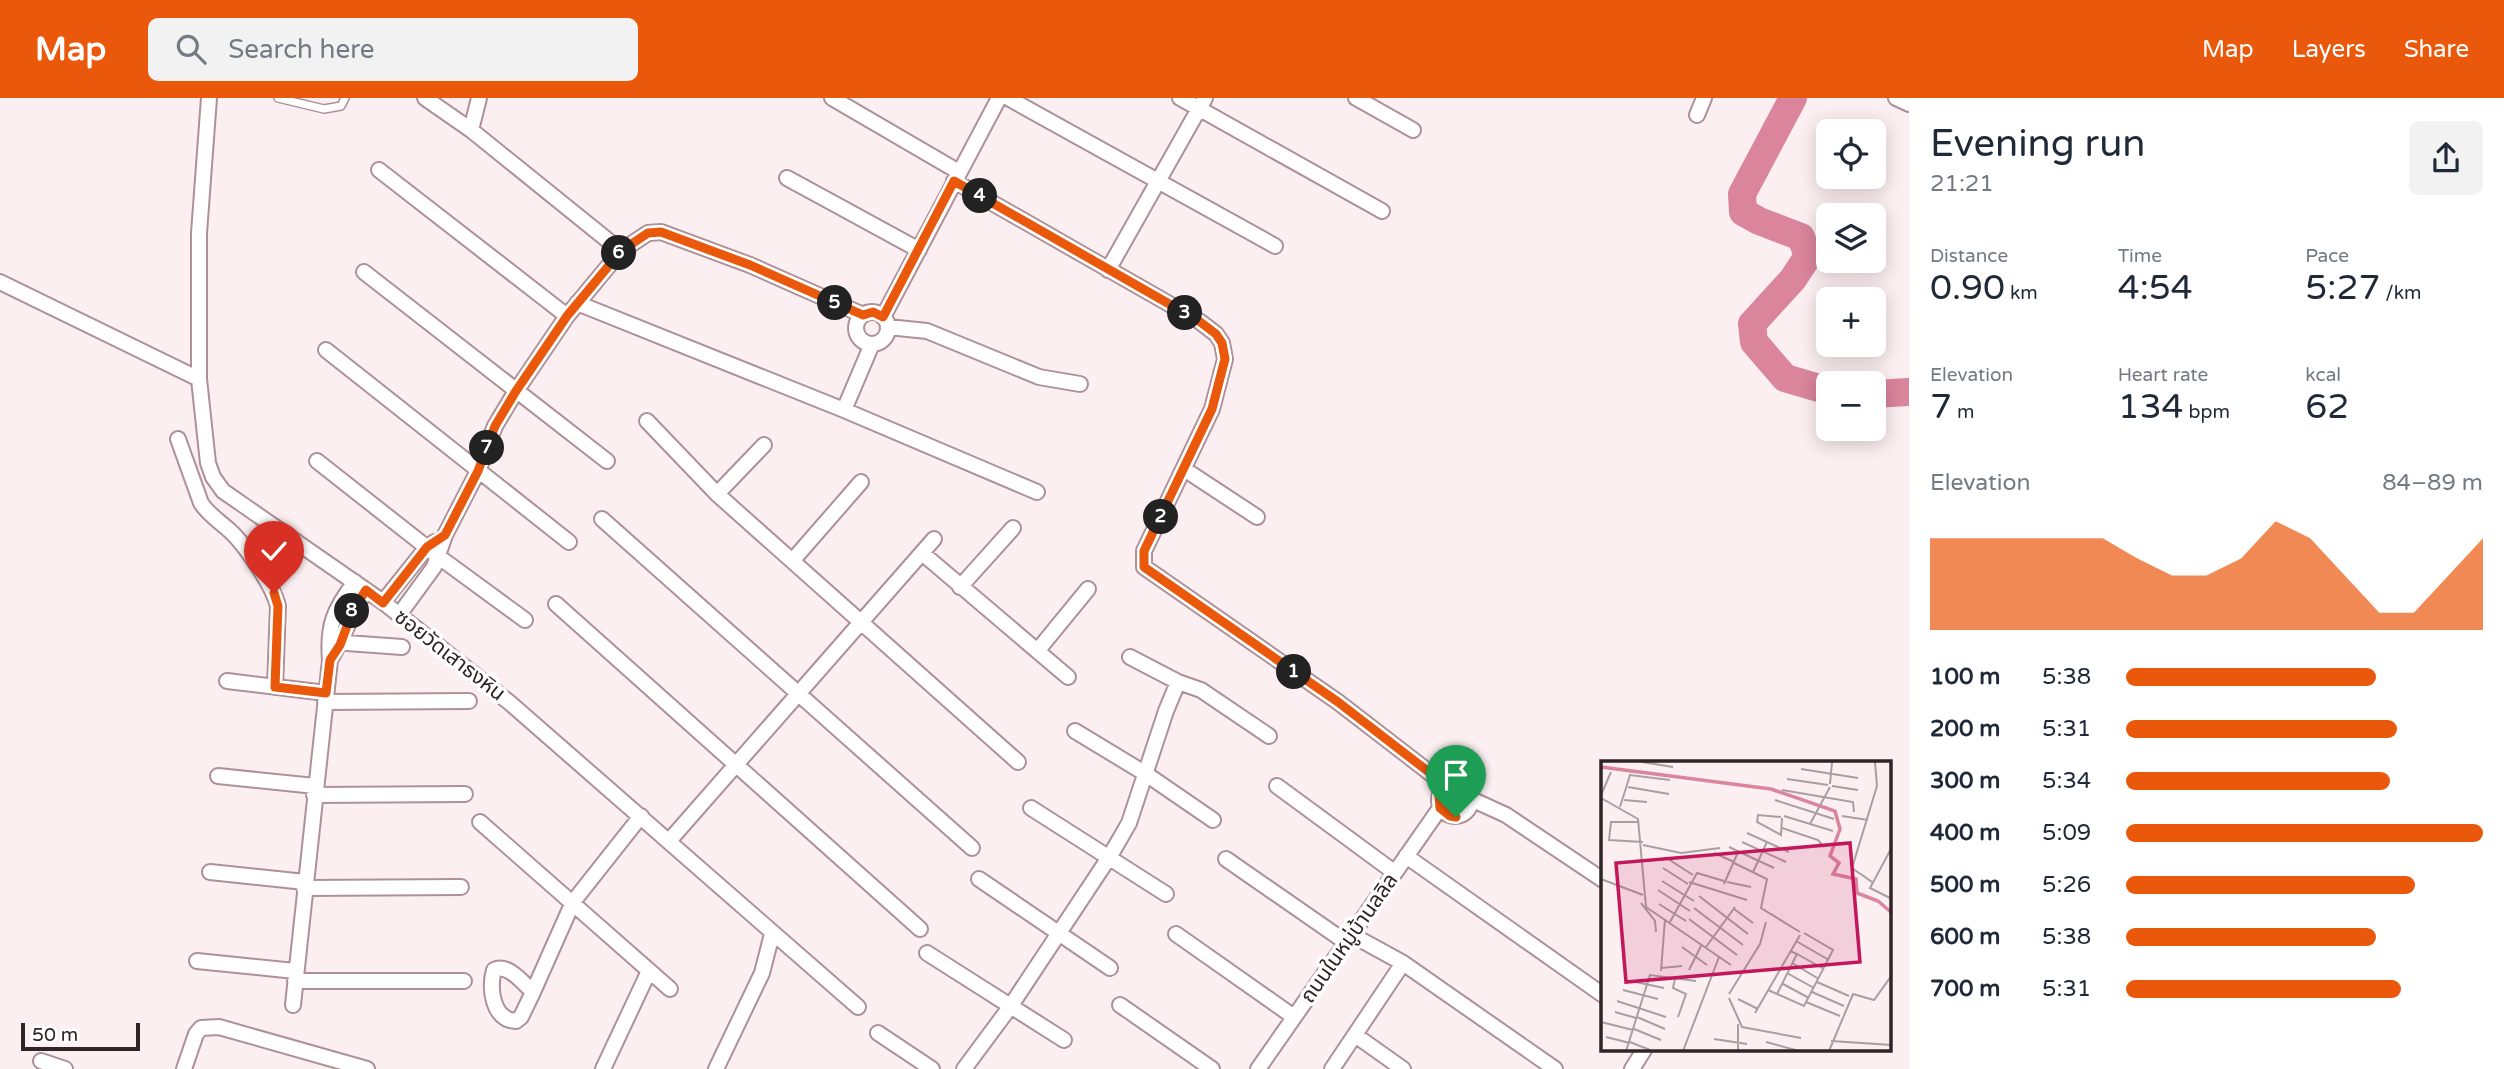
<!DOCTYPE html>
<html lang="en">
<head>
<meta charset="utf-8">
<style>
  :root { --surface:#fff; --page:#f2f2f3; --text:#1f2937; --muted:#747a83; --accent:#ea580c }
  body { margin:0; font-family:"Varela Round","Noto Sans Thai",sans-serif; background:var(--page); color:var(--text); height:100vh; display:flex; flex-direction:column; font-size:26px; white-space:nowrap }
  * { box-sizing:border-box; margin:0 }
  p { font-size:23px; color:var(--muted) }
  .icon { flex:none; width:38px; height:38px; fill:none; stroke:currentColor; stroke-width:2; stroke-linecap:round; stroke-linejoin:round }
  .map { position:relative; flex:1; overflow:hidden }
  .details { display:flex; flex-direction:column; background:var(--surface); width:595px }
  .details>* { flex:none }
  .fabs { position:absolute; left:1816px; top:21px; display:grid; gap:14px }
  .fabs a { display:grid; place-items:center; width:70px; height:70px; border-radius:10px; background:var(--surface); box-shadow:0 4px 18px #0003; font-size:35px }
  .scale { position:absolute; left:21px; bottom:18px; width:119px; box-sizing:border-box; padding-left:7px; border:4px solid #2f2426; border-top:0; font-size:19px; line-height:24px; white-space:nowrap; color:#2f2426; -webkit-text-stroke:5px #fff; paint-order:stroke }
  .pin { position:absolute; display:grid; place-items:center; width:60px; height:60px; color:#fff; margin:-72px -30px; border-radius:50% 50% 50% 0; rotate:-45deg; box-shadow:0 0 7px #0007 }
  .pin .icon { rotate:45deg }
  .km { position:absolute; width:35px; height:35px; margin:-18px; border-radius:50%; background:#222; color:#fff; font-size:19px; line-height:35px; text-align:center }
  .round { display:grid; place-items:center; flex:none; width:74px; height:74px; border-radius:10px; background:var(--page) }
  .head { display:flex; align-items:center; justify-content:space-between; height:119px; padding:0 21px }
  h1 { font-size:38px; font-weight:600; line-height:52px }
  .figures { display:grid; grid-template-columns:repeat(3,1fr); gap:10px; height:119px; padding:7px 21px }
  .figures div { display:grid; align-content:center }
  .figures b { font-size:35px; font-weight:600 }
  .figures small { font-size:19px; font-weight:400 }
  .figures p { font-size:19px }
  .chart { height:196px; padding:14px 21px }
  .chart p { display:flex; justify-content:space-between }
  .chart svg { width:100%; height:126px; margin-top:7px; fill:var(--accent); opacity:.7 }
  ul { padding:0 21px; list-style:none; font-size:23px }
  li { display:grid; grid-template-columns:112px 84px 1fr; align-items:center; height:52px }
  li i { height:18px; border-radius:9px; background:var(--accent) }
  header { display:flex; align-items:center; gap:42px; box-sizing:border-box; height:98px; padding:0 35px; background:var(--accent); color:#fff }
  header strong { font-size:33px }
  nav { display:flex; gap:38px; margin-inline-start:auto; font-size:24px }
  .search { width:490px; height:63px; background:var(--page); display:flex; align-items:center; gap:18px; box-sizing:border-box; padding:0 24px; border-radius:10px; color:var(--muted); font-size:26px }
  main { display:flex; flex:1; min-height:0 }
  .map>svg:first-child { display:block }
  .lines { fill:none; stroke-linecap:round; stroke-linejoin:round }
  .river { stroke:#da859c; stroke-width:28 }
  .lane-casing { stroke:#ae9198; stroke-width:10 }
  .street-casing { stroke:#ae9198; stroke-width:18 }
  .lane { stroke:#fff; stroke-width:7 }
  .street { stroke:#fff; stroke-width:14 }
  .route-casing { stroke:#fff; stroke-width:14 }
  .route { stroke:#ea580c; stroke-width:9 }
  .labels { text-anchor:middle; stroke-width:7; stroke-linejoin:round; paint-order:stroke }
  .street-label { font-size:21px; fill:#2f2426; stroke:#fff }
  .inset-river { fill:none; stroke:#da859c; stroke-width:3.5 }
  .inset-road { fill:none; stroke:#aa9ea0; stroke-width:2 }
  .view { fill:#c2185b; fill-opacity:0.15; stroke:#c2185b; stroke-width:3.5 }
  .inset-edge { fill:none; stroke:#2f2426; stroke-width:3.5 }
</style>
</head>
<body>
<header>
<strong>Map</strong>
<div class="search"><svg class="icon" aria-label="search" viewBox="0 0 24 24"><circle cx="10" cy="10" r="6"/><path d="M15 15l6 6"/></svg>Search here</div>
<nav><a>Map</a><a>Layers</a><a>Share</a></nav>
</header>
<main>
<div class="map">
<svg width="1909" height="971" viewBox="0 0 1909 971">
  <rect width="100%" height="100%" fill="#fceff2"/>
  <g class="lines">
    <path class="river" d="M 1793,0 L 1742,96 L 1743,114 L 1759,123 L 1801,139 L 1808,158 L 1793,181 L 1752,226 L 1754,244 L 1785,280 L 1829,293
      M 1874,296 L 1909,294"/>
    <g class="lane-casing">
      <path id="lane" d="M 278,0 L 324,11 L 341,8 L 345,0"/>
    </g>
    <g class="street-casing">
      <path id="street" d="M 209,0 L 199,135 L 199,281 L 208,365 L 213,379 L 223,393 L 383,504 L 510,605 L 858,909
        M 425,0 L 471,32 L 621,153
        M 832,0 L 959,74
        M 1008,0 L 1275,148
        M 1180,0 L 1382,113
        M 1356,0 L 1413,32
        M 1896,0 L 1909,6
        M 1697,17 L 1704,0
        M 471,32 L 479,0
        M 379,72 L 567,218
        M 787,80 L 919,152
        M 954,83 L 1199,223 L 1216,236 L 1222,245 L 1225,261 L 1212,311 L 1144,453 L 1144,469 L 1338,604 L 1447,688
        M 1108,172 L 1205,0
        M 364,174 L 607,363
        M 0,184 L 199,281
        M 577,205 L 844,312 L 1037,394
        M856 230a16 16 0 1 1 32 0a16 16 0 1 1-32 0Z
        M 883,219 L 999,0
        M 888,229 L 927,233 L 1039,279 L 1080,286
        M 326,252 L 569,444
        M 844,312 L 872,246
        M 647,323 L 717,396 L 1018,664
        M 178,341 L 201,405 C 208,416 219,423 229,432 C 245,446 273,488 278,508 L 275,589
        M 317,363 L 439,459 L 525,522
        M 1184,371 L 1257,419
        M 717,396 L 764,347
        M 602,421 L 972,750
        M 922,455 L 1068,579
        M 793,462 L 861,384
        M 960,489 L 1013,430
        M 383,504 L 427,449 L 435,444
        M 556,506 L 920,831
        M 399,517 L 434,469 L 445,437 L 478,373 L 495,328 L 516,293 L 567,218 L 621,153 L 648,135 L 661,134 L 750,167 L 863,217
        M 333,544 L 402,549
        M 1038,552 L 1088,491
        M 1130,559 L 1178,584 L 1201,592 L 1269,638
        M 330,562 C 344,540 351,515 366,492
        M 227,583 L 326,595
        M 325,604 L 469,603
        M 1075,633 L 1146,676 L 1213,722
        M 218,678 L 315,688
        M1439 702a16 16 0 1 1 32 0a16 16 0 1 1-32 0Z
        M 1277,688 L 1394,774
        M 314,697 L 465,696
        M 1471,701 L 1506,717 L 1603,782
        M 1031,710 L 1166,796
        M 480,724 L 670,891
        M 669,743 L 934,441
        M 1406,758 L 1603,897
        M 1226,761 L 1347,845
        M 210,774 L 305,784
        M 979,781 L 1110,870
        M 304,790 L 461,789
        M 1176,836 L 1294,919
        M 927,855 L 1064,942
        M 197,863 L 295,873
        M 1403,865 L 1555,971
        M 295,883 L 464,883
        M 533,894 C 523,885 508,865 494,872 C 489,890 492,922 516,923 L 521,919 L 533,894 L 573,804 L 641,718
        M 293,907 L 330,562 C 327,528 334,511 355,484
        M 1120,907 L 1212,971
        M 878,935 L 932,971
        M 1355,937 L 1403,971
        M 41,963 L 65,971
        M 184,971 L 196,936 L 201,930 L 219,929 L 367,971
        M 603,971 L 649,873
        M 716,971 L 762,875 L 772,836
        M 964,971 L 1010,909 L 1110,758 L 1129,725 L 1166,613 L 1178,584
        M 1258,971 L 1440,710
        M 1332,971 L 1403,865 L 1352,837
        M 1632,971 L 1644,952"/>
    </g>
    <use href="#lane" class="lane"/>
    <use href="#street" class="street"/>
  </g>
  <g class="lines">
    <g class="route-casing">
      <path id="route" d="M 274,495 L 278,508 L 275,589 L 326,595 L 330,562 L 340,547 L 353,512 L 366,492 L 383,505 L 427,449 L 445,437 L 478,373 L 495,328 L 516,293 L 567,218 L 621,153 L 648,135 L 661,134 L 750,167 L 863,217 L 873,214 L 883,219 L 954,83 L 1199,223 L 1216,236 L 1222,245 L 1225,261 L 1212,311 L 1144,453 L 1144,469 L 1338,604 L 1447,688 L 1439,697 L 1440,710 L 1450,718 L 1456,719"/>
    </g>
    <use href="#route" class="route"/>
  </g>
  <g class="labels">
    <g class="street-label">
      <text transform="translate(450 557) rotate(38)" y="7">ซอยวัดเสาธงหิน</text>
      <text transform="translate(1349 840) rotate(-55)" y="7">ถนนในหมู่บ้านลลิล</text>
    </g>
  </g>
  <g transform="translate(1601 663)">
    <rect width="290" height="290" fill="#fceff2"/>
    <path class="inset-river" d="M 0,6 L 170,28M 170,28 L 234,50 L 239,68 L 229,95 L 238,102 L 232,113 L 255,118 L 256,132 L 277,140 L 291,152"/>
    <path class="inset-road" d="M 41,1 L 72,6M 200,8 L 257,17M 186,18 L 227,24M 229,23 L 231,1M 231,25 L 257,29M 27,26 L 68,33M 181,29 L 252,41 L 253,51M 0,34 L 10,11M 0,37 L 37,58 L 45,146 L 130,204M 23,39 L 46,41M 174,39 L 233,58M 19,46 L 29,14 L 69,19M 183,55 L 232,70M 241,55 L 267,59M 180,56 L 157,54 L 156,61 L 180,74 L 181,57M 38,61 L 10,61 L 8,79 L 42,81M 209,63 L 229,26M 181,67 L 217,79 L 223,86M 146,72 L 188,91M 141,81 L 185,101M 42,84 L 80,92 L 119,87M 128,86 L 173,107M 291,86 L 269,127 L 291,138M 113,92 L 133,101M 64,96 L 92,114M 133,102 L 166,118 L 160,147 L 199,171M 62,107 L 87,123M 152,111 L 166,81M 0,118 L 42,134M 125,119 L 123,123 L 137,91M 61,120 L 93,140M 88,121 L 146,139M 126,121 L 150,126M 271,121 L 251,107 L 276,25 L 274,1M 57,129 L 89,150M 98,135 L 147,173M 40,142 L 54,160 L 55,171M 58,143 L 85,160M 93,147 L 142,184M 133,148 L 152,162M 88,158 L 136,194M 69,161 L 96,112 L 123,120M 195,180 L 228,199M 81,186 L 106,204M 105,186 L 134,146M 196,193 L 223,208M 191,202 L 218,218M 60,207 L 81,205M 88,209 L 101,183M 60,210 L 64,158M 186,212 L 213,227M 74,218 L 72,227 L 85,233 L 77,256M 30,220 L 63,227M 216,221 L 248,235M 182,223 L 208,237M 22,229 L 57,238M 167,229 L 203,245 L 232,189 L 203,172M 211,231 L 243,245M 128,233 L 159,183 L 165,161M 176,233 L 196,193 L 189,190M 128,237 L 141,266 L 200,277M 137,238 L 157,248M 16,240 L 65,256M 205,241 L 239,255M 14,251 L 35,257M 154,252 L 199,174M 36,256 L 64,268M 0,261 L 32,269M 33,268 L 60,279M 5,276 L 29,282M 113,278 L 146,283M 230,280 L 291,284M 29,281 L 49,289M 165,281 L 198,290M 25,290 L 49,214 L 95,220M 82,290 L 118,196M 137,290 L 137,263M 228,290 L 252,233 L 273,239 L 291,214"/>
    <path class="view" d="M 249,82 L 259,201 L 25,221 L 15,102 Z"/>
    <rect width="290" height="290" class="inset-edge"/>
  </g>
</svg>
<div class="fabs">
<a><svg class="icon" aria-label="locate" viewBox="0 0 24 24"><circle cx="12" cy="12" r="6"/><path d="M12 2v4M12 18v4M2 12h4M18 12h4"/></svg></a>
<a><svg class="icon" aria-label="layers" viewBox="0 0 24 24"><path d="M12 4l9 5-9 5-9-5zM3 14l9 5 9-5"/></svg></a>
<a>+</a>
<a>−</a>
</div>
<div class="scale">50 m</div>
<div class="pin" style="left:1456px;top:719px;background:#1e9e55"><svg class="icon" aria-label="arrive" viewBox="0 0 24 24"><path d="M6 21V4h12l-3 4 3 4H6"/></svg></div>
<div class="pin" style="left:274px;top:495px;background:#d93025"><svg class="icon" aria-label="check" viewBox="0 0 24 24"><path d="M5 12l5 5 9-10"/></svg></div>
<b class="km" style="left:1294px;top:574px">1</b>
<b class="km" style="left:1161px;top:419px">2</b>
<b class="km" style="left:1185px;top:215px">3</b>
<b class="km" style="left:980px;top:98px">4</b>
<b class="km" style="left:835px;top:205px">5</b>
<b class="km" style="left:619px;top:155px">6</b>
<b class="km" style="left:487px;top:350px">7</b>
<b class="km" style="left:352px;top:513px">8</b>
</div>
<section class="details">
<div class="head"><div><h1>Evening run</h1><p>21:21</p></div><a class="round"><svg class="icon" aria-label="share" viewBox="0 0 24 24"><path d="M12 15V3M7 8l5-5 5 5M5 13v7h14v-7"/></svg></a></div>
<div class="figures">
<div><p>Distance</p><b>0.90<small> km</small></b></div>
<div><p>Time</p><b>4:54</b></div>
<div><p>Pace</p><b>5:27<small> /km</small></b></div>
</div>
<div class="figures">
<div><p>Elevation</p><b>7<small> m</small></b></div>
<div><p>Heart rate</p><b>134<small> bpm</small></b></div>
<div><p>kcal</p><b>62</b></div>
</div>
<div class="chart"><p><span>Elevation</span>84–89 m</p>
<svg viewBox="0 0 160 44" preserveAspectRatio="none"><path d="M0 44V12L10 12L20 12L30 12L40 12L50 12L60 19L70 25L80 25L90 19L100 6L110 12L120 25L130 38L140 38L150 25L160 12V44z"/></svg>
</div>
<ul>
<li><b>100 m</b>5:38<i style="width:70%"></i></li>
<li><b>200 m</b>5:31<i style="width:76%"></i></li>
<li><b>300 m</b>5:34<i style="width:74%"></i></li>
<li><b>400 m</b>5:09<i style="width:100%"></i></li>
<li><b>500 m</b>5:26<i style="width:81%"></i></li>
<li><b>600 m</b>5:38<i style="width:70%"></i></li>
<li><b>700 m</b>5:31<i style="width:77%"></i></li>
</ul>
</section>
</main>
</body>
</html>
